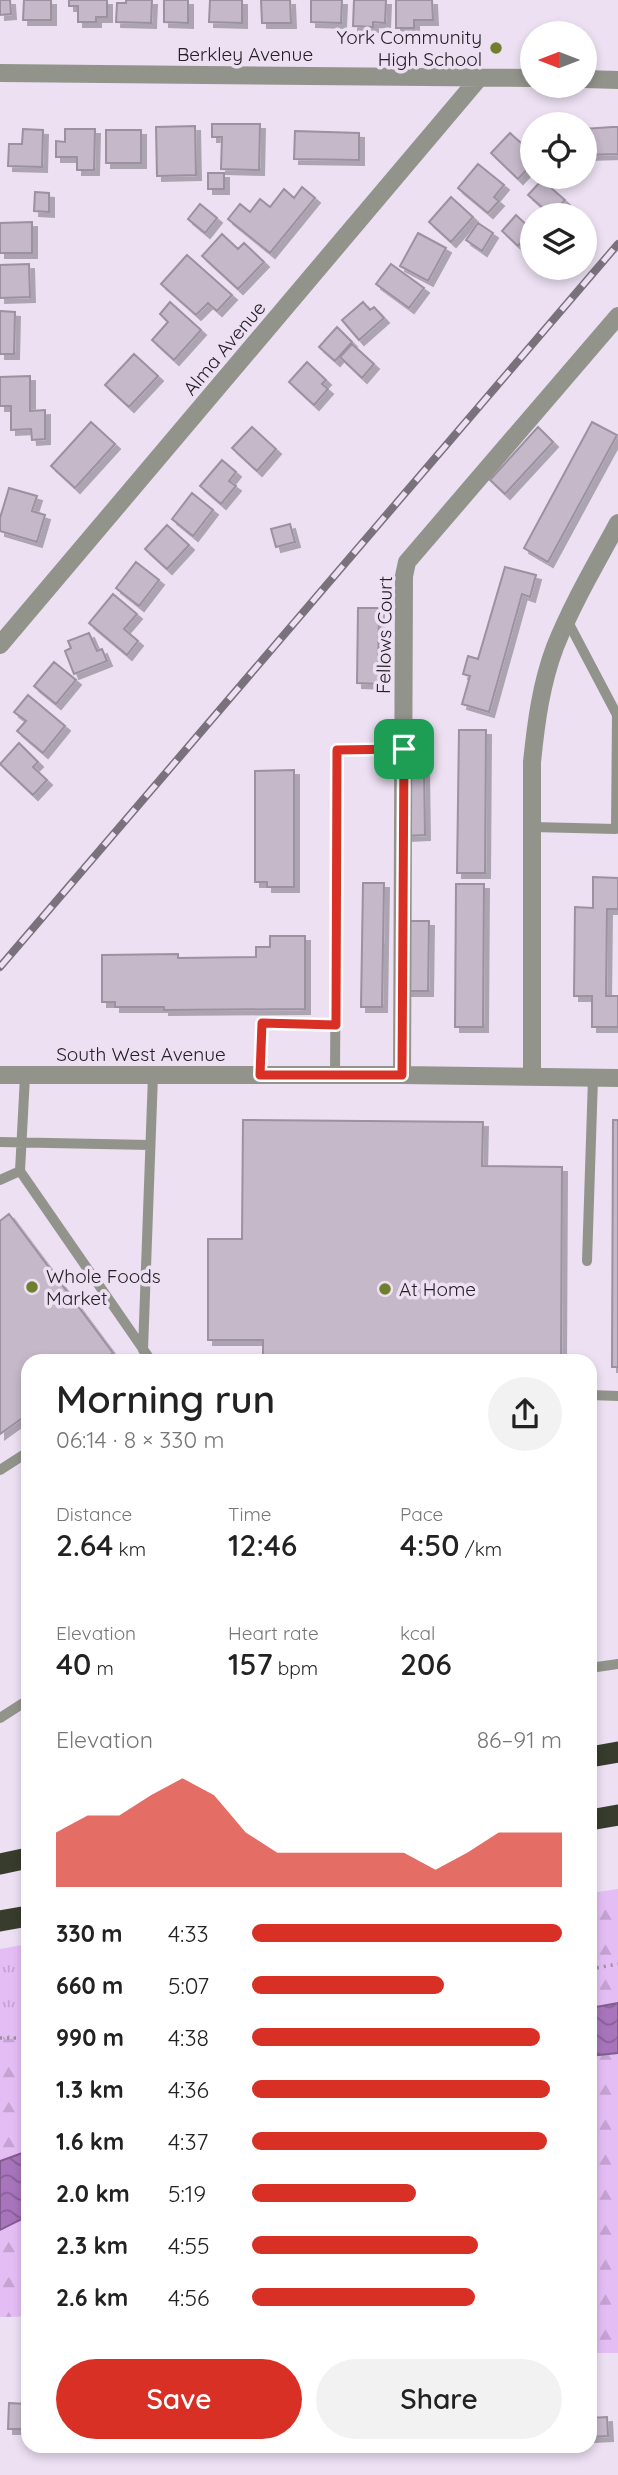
<!DOCTYPE html>
<html lang="en">
<head>
<meta charset="utf-8">
<style>
  :root { --surface:#fff; --page:#f2f2f2; --text:#222; --muted:#767676; --accent:#d93025 }
  body { margin:0; font-family:Quicksand,sans-serif; background:var(--page); color:var(--text); height:100vh; display:flex; flex-direction:column; font-size:26px; white-space:nowrap }
  * { box-sizing:border-box; margin:0 }
  p { font-size:23px; color:var(--muted) }
  .icon { flex:none; width:38px; height:38px; fill:none; stroke:currentColor; stroke-width:2; stroke-linecap:round; stroke-linejoin:round }
  .map { position:relative; flex:1; overflow:hidden }
  .side { position:absolute; left:21px; top:1354px; width:576px; height:1099px; display:flex; flex-direction:column; background:var(--surface); border-radius:21px; box-shadow:0 4px 10px #0003 }
  .side>* { flex:none }
  .needle { width:46px; rotate:270deg }
  .fabs { position:absolute; left:520px; top:21px; display:grid; gap:14px }
  .fabs a { display:grid; place-items:center; width:77px; height:77px; border-radius:50%; background:var(--surface); box-shadow:0 4px 10px #0003; font-size:35px }
  .pin { position:absolute; display:grid; place-items:center; width:60px; height:60px; color:#fff; margin:-30px; border-radius:14px; box-shadow:0 4px 10px #0006 }
  .round { display:grid; place-items:center; flex:none; width:74px; height:74px; border-radius:37px; background:var(--page) }
  .overview { display:flex; align-items:center; justify-content:space-between; height:119px; padding:0 35px }
  h1 { font-size:38px; font-weight:600; line-height:52px }
  .figures { display:grid; grid-template-columns:repeat(3,1fr); gap:10px; height:119px; padding:7px 35px }
  .figures div { display:grid; align-content:center }
  .figures b { font-size:30px; font-weight:600 }
  .figures small { font-size:19px; font-weight:400 }
  .figures p { font-size:19px }
  .chart { height:196px; padding:14px 35px }
  .chart p { display:flex; justify-content:space-between }
  .chart svg { width:100%; height:126px; margin-top:7px; fill:var(--accent); opacity:.7 }
  .cta { display:flex; gap:14px; margin-top:auto; padding:14px 35px }
  .cta a { flex:1; height:80px; border-radius:42px; background:var(--accent); color:#fff; font-size:28px; font-weight:600; line-height:80px; text-align:center }
  .cta a+a { background:var(--page); color:var(--text) }
  ul { padding:0 35px; list-style:none; font-size:23px }
  li { display:grid; grid-template-columns:112px 84px 1fr; align-items:center; height:52px }
  li i { height:18px; border-radius:9px; background:var(--accent) }
  .map>svg:first-child { display:block }
  .grass { fill:url(#grass-tufts) }
  .forest { fill:url(#forest-firs) }
  .water { fill:url(#water-waves); stroke:#805c8f; stroke-width:2 }
  .building { fill:#c4b8c9; stroke:#9c91a1; stroke-width:2; filter:url(#shadow) }
  .lines { fill:none; stroke-linecap:round; stroke-linejoin:round }
  .path { stroke:#9a919e; stroke-width:3.5; stroke-dasharray:2 5; stroke-linecap:butt }
  .lane { stroke:#92948c; stroke-width:10 }
  .street { stroke:#92948c; stroke-width:18 }
  .highway { stroke:#383c2c; stroke-width:21 }
  .rail-casing { stroke:#79727d; stroke-width:8 }
  .rail { stroke:#ece0f2; stroke-width:5; stroke-dasharray:16; stroke-linecap:butt }
  .route-casing { stroke:#fff; stroke-width:14 }
  .route { stroke:#d93025; stroke-width:9 }
  .poi-dot { fill:#6f7f2d; stroke:#ece0f2; stroke-width:2.5 }
  .labels { text-anchor:middle; stroke-width:7; stroke-linejoin:round; paint-order:stroke }
  .poi-label { font-size:19px; fill:#242026; stroke:#ece0f2; text-anchor:start }
  .street-label { font-size:19px; fill:#242026; stroke:#ece0f2 }
</style>
</head>
<body>
<div class="map">
<svg width="618" height="2475" viewBox="0 0 618 2475">
  <defs>
    <pattern id="grass-tufts" width="24" height="20" patternUnits="userSpaceOnUse" patternTransform="scale(1.75)"><rect width="24" height="20" fill="#e5bdf5"/><path d="M3 7l-1-3M5 7V3M7 7l1-3M15 17l-1-3M17 17v-4M19 17l1-3" fill="none" stroke="#c4a2d2"/></pattern>
    <pattern id="forest-firs" width="22" height="20" patternUnits="userSpaceOnUse" patternTransform="scale(1.75)"><rect width="22" height="20" fill="#e5bdf5"/><path d="M5 1l3.5 6h-7zM16 11l3.5 6h-7z" fill="#c4a2d2"/></pattern>
    <pattern id="water-waves" width="16" height="10" patternUnits="userSpaceOnUse" patternTransform="scale(1.75)"><rect width="16" height="10" fill="#a875bc"/><path d="M0 5q4-4 8 0t8 0" fill="none" stroke="#896099"/></pattern>
    <filter id="shadow"><feDropShadow dx="5" dy="5" stdDeviation="0" flood-color="#0004"/></filter>
  </defs>
  <rect width="100%" height="100%" fill="#ece0f2"/>
  <path class="grass" d="M 28,1944 L 28,2316 L 0,2317 L 0,1949 Z"/>
  <path class="forest" d="M 618,1889 L 618,2003 L 590,2008 L 590,1893 Z
    M 28,2032 L 28,2151 L 0,2161 L 0,2040 L 24,2038 Z
    M 618,2053 L 618,2353 L 590,2353 L 590,2056 Z
    M 28,2216 L 28,2316 L 0,2317 L 0,2230 Z"/>
  <path class="water" d="M 618,2003 L 618,2053 L 590,2056 L 590,2008 Z
    M 28,2151 L 28,2216 L 0,2230 L 0,2161 Z"/>
  <path class="building" d="M 0,0 L 10,0 L 11,14 L 0,15 Z
    M 24,0 L 51,0 L 51,20 L 23,20 Z
    M 69,0 L 107,0 L 107,17 L 96,17 L 96,22 L 78,22 L 78,6 L 69,6 Z
    M 126,0 L 152,0 L 151,23 L 116,22 L 117,3 L 126,3 Z
    M 164,0 L 188,0 L 188,23 L 164,22 Z
    M 210,0 L 242,0 L 242,23 L 209,22 Z
    M 261,0 L 290,0 L 291,23 L 262,23 Z
    M 311,0 L 342,0 L 341,23 L 311,22 Z
    M 354,0 L 386,0 L 385,23 L 373,22 L 373,27 L 353,26 Z
    M 396,0 L 432,0 L 433,20 L 414,20 L 414,28 L 396,28 Z
    M 212,124 L 260,124 L 259,170 L 221,169 L 222,137 L 212,137 Z
    M 195,126 L 196,175 L 157,176 L 156,127 Z
    M 612,127 L 618,127 L 618,154 L 584,155 L 584,129 Z
    M 23,129 L 43,130 L 42,167 L 8,166 L 9,144 L 22,144 Z
    M 65,129 L 95,129 L 94,170 L 77,170 L 77,157 L 56,157 L 56,141 L 65,142 Z
    M 106,130 L 141,130 L 141,163 L 106,163 Z
    M 295,131 L 359,133 L 359,160 L 294,159 Z
    M 510,133 L 532,153 L 532,164 L 518,179 L 491,153 Z
    M 478,164 L 504,185 L 494,197 L 499,201 L 488,213 L 458,188 Z
    M 208,173 L 224,173 L 224,189 L 208,189 Z
    M 542,180 L 565,200 L 551,215 L 528,195 Z
    M 302,187 L 315,198 L 270,253 L 228,219 L 240,204 L 250,212 L 260,199 L 270,207 L 284,189 L 294,198 Z
    M 35,192 L 49,193 L 49,212 L 34,211 Z
    M 451,197 L 473,217 L 451,242 L 429,222 Z
    M 200,204 L 217,218 L 205,233 L 188,219 Z
    M 516,215 L 532,230 L 518,246 L 502,231 Z
    M 32,222 L 32,253 L 0,253 L 0,223 Z
    M 478,223 L 493,233 L 482,251 L 466,240 Z
    M 418,233 L 446,248 L 428,281 L 400,266 Z
    M 222,234 L 238,249 L 244,243 L 264,262 L 238,289 L 202,256 Z
    M 187,255 L 232,295 L 217,311 L 208,303 L 196,315 L 161,284 Z
    M 29,264 L 30,297 L 0,298 L 0,265 Z
    M 391,264 L 424,288 L 409,308 L 376,284 Z
    M 170,302 L 201,330 L 174,360 L 152,340 L 168,322 L 160,314 Z
    M 363,302 L 370,310 L 374,307 L 384,318 L 359,340 L 342,320 Z
    M 0,311 L 15,312 L 14,354 L 0,354 Z
    M 337,327 L 352,342 L 335,361 L 319,347 Z
    M 352,344 L 374,364 L 362,378 L 340,357 Z
    M 134,354 L 158,376 L 129,407 L 105,385 Z
    M 307,362 L 326,380 L 322,384 L 328,389 L 314,405 L 289,382 Z
    M 30,376 L 30,411 L 45,410 L 45,439 L 32,440 L 31,429 L 11,430 L 11,406 L 0,406 L 0,377 Z
    M 91,422 L 115,444 L 75,488 L 51,466 Z
    M 592,422 L 617,435 L 548,562 L 524,548 Z
    M 252,427 L 276,449 L 257,471 L 232,448 Z
    M 538,427 L 553,442 L 505,494 L 490,480 Z
    M 222,460 L 236,472 L 229,481 L 236,486 L 221,504 L 200,486 Z
    M 9,488 L 37,496 L 32,511 L 45,515 L 37,542 L 0,531 L 0,518 Z
    M 192,493 L 213,510 L 193,536 L 172,519 Z
    M 290,524 L 295,542 L 276,547 L 271,529 Z
    M 167,525 L 189,545 L 167,569 L 145,549 Z
    M 136,562 L 159,580 L 139,606 L 116,588 Z
    M 505,567 L 536,575 L 530,597 L 522,594 L 489,712 L 462,704 L 470,676 L 463,674 L 468,656 L 478,659 Z
    M 113,594 L 137,614 L 124,629 L 138,641 L 127,655 L 89,623 Z
    M 358,608 L 379,608 L 378,684 L 357,683 Z
    M 89,633 L 97,651 L 102,649 L 107,661 L 74,674 L 65,651 L 71,648 L 68,641 Z
    M 54,662 L 76,680 L 56,704 L 34,686 Z
    M 28,695 L 65,726 L 43,753 L 17,731 L 26,721 L 14,712 Z
    M 459,730 L 486,730 L 485,873 L 457,873 Z
    M 19,743 L 38,762 L 33,767 L 47,780 L 33,795 L 0,764 Z
    M 404,767 L 424,767 L 425,835 L 405,836 Z
    M 294,770 L 294,887 L 267,887 L 267,882 L 255,882 L 255,771 Z
    M 593,877 L 618,878 L 618,909 L 607,909 L 606,996 L 618,996 L 618,1027 L 592,1027 L 592,996 L 574,996 L 575,907 L 593,908 Z
    M 363,883 L 384,883 L 382,1007 L 361,1007 Z
    M 456,884 L 484,884 L 483,1027 L 455,1027 Z
    M 408,921 L 429,921 L 428,991 L 407,991 Z
    M 270,936 L 305,936 L 305,1009 L 164,1010 L 164,1007 L 115,1007 L 115,1002 L 102,1002 L 102,955 L 178,954 L 178,958 L 256,957 L 256,947 L 270,947 Z
    M 243,1120 L 483,1122 L 482,1166 L 562,1167 L 561,1362 L 263,1360 L 263,1340 L 208,1340 L 208,1239 L 242,1239 Z
    M 613,1120 L 618,1120 L 618,1367 L 612,1367 Z
    M 9,1214 L 113,1353 L 101,1362 L 28,1362 L 28,1414 L 0,1434 L 0,1221 Z
    M 9,2403 L 28,2404 L 28,2429 L 8,2429 Z
    M 607,2417 L 608,2436 L 590,2437 L 590,2418 Z"/>
  <g class="lines">
    <path class="path" d="M 590,1969 L 618,1964
      M 0,2038 L 28,2038"/>
    <path class="lane" d="M 532,827 L 616,829 L 617,715 L 567,620
      M 260,1075 L 262,1023 L 336,1025
      M 335,1075 L 337,750 L 404,749
      M 25,1076 L 20,1171 L 152,1362
      M 0,1142 L 150,1145
      M 0,1180 L 20,1171
      M 587,1261 L 593,1078
      M 143,1350 L 153,1075
      M 590,1395 L 618,1396
      M 0,1470 L 28,1452
      M 590,1668 L 618,1664
      M 0,1718 L 28,1700"/>
    <path class="street" d="M 0,73 L 532,78
      M 584,79 L 618,80
      M 0,645 L 480,77
      M 0,1075 L 402,1075 L 618,1078
      M 402,1075 L 404,576 L 407,562 L 618,316
      M 532,1077 L 532,762 C 536,723 541,684 555,647 C 572,604 596,564 618,523"/>
    <path class="highway" d="M 590,1757 L 618,1752
      M 590,1820 L 618,1815
      M 0,1864 L 28,1858
      M 0,1921 L 28,1916"/>
    <g class="rail-casing">
      <path id="rail" d="M 0,967 L 618,244"/>
    </g>
    <use href="#rail" class="rail"/>
  </g>
  <g class="lines">
    <g class="route-casing">
      <path id="route" d="M 404,749 L 402,1075 L 260,1075 L 262,1023 L 336,1025 L 337,750 Z"/>
    </g>
    <use href="#route" class="route"/>
  </g>
  <g class="poi-dot">
    <circle cx="496" cy="48" r="7"/>
    <circle cx="32" cy="1287" r="7"/>
    <circle cx="385" cy="1289" r="7"/>
  </g>
  <g class="labels">
    <g class="poi-label">
      <text x="482" y="44" text-anchor="end">York Community<tspan x="482" dy="22">High School</tspan></text>
      <text x="46" y="1283">Whole Foods<tspan x="46" dy="22">Market</tspan></text>
      <text x="399" y="1296">At Home</text>
    </g>
    <g class="street-label">
      <text x="245" y="61">Berkley Avenue</text>
      <text transform="translate(224 348) rotate(-50)" y="7">Alma Avenue</text>
      <text transform="translate(384 635) rotate(-89)" y="7">Fellows Court</text>
      <text x="141" y="1061">South West Avenue</text>
    </g>
  </g>
</svg>
<div class="fabs">
<a><svg class="needle" viewBox="-14 -14 28 28"><path d="M0-13l5 13h-10z" fill="#e53935"/><path d="M0 13l5-13h-10z" fill="#767676"/></svg></a>
<a><svg class="icon" aria-label="locate" viewBox="0 0 24 24"><circle cx="12" cy="12" r="6"/><path d="M12 2v4M12 18v4M2 12h4M18 12h4"/></svg></a>
<a><svg class="icon" aria-label="layers" viewBox="0 0 24 24"><path d="M12 4l9 5-9 5-9-5zM3 14l9 5 9-5"/></svg></a>
</div>
<div class="pin" style="left:404px;top:749px;background:#1e9e55"><svg class="icon" aria-label="arrive" viewBox="0 0 24 24"><path d="M6 21V4h12l-3 4 3 4H6"/></svg></div>
<section class="side">
<div class="overview"><div><h1>Morning run</h1><p>06:14 · 8 × 330 m</p></div><a class="round"><svg class="icon" aria-label="share" viewBox="0 0 24 24"><path d="M12 15V3M7 8l5-5 5 5M5 13v7h14v-7"/></svg></a></div>
<div class="figures">
<div><p>Distance</p><b>2.64<small> km</small></b></div>
<div><p>Time</p><b>12:46</b></div>
<div><p>Pace</p><b>4:50<small> /km</small></b></div>
</div>
<div class="figures">
<div><p>Elevation</p><b>40<small> m</small></b></div>
<div><p>Heart rate</p><b>157<small> bpm</small></b></div>
<div><p>kcal</p><b>206</b></div>
</div>
<div class="chart"><p><span>Elevation</span>86–91 m</p>
<svg viewBox="0 0 160 44" preserveAspectRatio="none"><path d="M0 44V25L10 19L20 19L30 12L40 6L50 12L60 25L70 32L80 32L90 32L100 32L110 32L120 38L130 32L140 25L150 25L160 25V44z"/></svg>
</div>
<ul>
<li><b>330 m</b>4:33<i style="width:100%"></i></li>
<li><b>660 m</b>5:07<i style="width:62%"></i></li>
<li><b>990 m</b>4:38<i style="width:93%"></i></li>
<li><b>1.3 km</b>4:36<i style="width:96%"></i></li>
<li><b>1.6 km</b>4:37<i style="width:95%"></i></li>
<li><b>2.0 km</b>5:19<i style="width:53%"></i></li>
<li><b>2.3 km</b>4:55<i style="width:73%"></i></li>
<li><b>2.6 km</b>4:56<i style="width:72%"></i></li>
</ul>
<div class="cta"><a>Save</a><a>Share</a></div>
</section>
</div>
</body>
</html>
